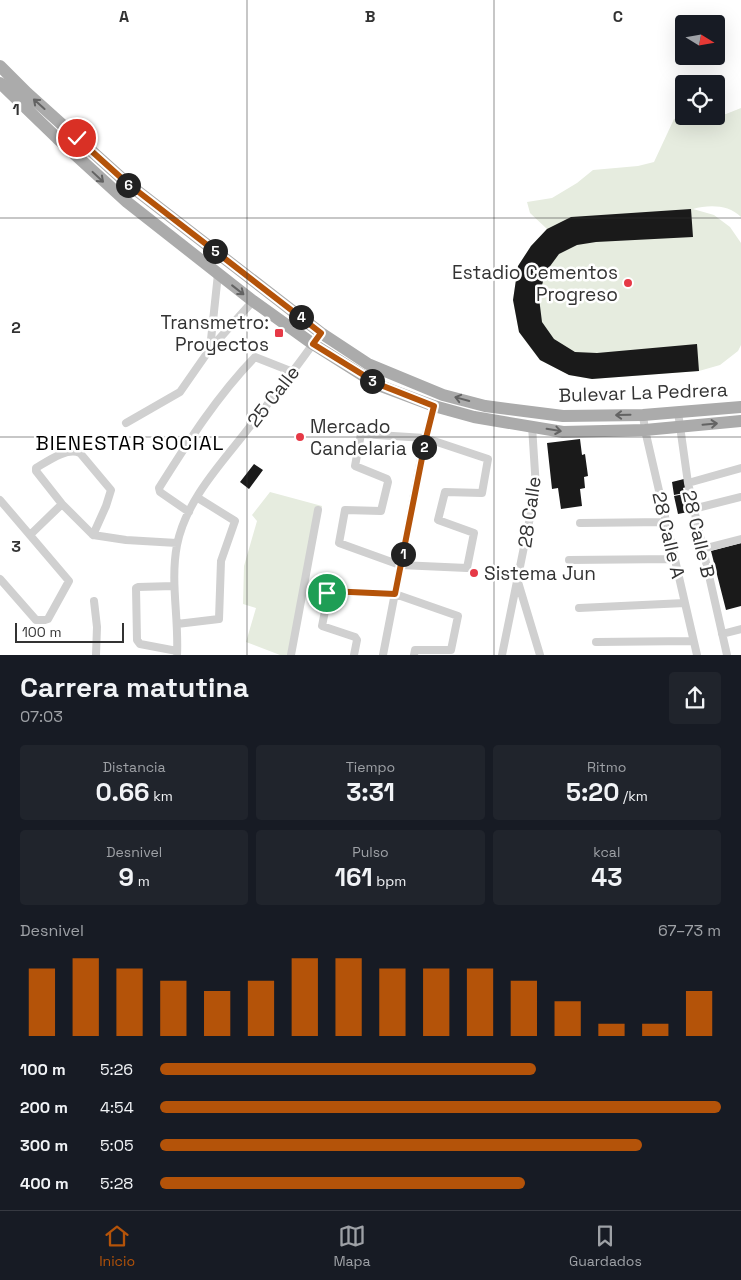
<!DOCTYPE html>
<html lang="es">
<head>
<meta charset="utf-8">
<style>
  :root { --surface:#171b24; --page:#20242c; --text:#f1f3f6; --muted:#9ea1a6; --line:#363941; --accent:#b45309 }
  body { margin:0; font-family:"Space Grotesk",sans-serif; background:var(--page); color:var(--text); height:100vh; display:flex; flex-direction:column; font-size:19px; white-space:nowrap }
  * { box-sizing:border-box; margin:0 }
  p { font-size:16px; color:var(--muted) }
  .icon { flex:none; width:28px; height:28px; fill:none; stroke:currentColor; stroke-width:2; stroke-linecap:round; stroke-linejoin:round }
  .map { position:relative; height:655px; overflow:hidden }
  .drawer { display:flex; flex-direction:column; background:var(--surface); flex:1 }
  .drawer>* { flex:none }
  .needle { width:32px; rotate:101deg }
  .fabs { position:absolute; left:675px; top:15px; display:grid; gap:10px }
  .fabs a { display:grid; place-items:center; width:50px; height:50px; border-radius:5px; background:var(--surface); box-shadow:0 5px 20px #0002; font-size:25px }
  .scale { position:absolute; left:15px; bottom:12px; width:109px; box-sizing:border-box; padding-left:5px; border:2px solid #333; border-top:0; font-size:14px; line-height:18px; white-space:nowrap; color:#333; -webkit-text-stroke:4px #fff; paint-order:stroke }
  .pin { position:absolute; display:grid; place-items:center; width:42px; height:42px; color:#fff; margin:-21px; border:2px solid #fff; border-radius:50%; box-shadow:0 1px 5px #0007 }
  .km { position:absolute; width:25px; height:25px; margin:-12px; border-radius:50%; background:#222; color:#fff; font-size:14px; line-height:25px; text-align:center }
  .round { display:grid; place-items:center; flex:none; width:52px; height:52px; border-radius:5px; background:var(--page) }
  .head { display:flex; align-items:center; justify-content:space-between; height:85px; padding:0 20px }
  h1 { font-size:28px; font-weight:600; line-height:38px }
  .metrics { display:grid; grid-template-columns:repeat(3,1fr); gap:8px; height:85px; padding:5px 20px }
  .metrics div { display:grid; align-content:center; border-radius:5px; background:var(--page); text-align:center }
  .metrics b { font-size:25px; font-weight:600 }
  .metrics small { font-size:14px; font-weight:400 }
  .metrics p { font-size:14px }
  .chart { height:140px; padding:10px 20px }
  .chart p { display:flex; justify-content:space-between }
  .chart svg { width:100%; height:90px; margin-top:5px; stroke:var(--accent); stroke-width:6 }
  ul { padding:0 20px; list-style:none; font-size:16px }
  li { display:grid; grid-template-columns:80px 60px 1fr; align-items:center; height:38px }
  li i { height:12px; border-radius:6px; background:var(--accent) }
  .menu { display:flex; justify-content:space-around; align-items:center; height:70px; border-top:1px solid var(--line); background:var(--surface); font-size:14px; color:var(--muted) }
  .menu a { display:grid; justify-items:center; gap:2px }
  .menu .current { color:var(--accent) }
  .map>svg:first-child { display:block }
  .green { fill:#e6ecdf }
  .building { fill:#1a1a1a }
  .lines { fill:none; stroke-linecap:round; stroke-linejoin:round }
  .minor { stroke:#d0d0d0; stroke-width:8 }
  .primary { stroke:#ababab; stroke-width:12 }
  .oneway { stroke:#636363 }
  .route-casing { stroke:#fff; stroke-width:10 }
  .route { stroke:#b45309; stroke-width:6 }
  .grid { fill:none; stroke:#333; stroke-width:1; stroke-opacity:0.55 }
  .poi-dot { fill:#e63946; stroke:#fff; stroke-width:2 }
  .labels { text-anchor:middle; stroke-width:5; stroke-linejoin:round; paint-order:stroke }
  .poi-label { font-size:19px; fill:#333; stroke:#fff; text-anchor:end }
  .street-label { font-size:19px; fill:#333; stroke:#fff }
  .neighbourhood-label { font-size:20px; letter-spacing:1px; fill:#000; stroke:#fff }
  .grid-label { font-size:16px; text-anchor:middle; font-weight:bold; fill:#333; stroke:#fff; stroke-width:5; stroke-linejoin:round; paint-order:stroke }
</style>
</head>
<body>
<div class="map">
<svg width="741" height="655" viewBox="0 0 741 655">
  <rect width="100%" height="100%" fill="#fff"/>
  <path class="green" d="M 741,108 L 741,217 C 728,204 708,205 693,209 L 714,215 L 730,227 L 741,243 L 741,345 L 738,351 L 720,365 L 699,371 L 592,379 L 569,375 L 540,360 L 519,332 L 513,300 L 518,266 L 531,246 L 547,229 L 530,213 L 527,202 L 552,198 L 577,183 L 593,170 L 638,166 L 654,162 L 674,119 L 687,116 L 716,116 L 716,114 L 726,114 Z
    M 270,492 L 322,506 L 293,655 L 280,655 L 246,642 L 256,608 L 243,604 L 244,566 L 257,521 L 252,515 Z"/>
  <path class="building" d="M 691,209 L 693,237 L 596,242 L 577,245 L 559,254 L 545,273 L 539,298 L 542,322 L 554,339 L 575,352 L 597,353 L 697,344 L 699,371 L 592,379 L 569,375 L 540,360 L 519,332 L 513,300 L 518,266 L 531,246 L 547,229 L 571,217 Z
    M 580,439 L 582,455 L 585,454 L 588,476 L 584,477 L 585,488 L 580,489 L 582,506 L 561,509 L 558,488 L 552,489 L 547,443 Z
    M 254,464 L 263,470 L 249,489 L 240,482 Z
    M 684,479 L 686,487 L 683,488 L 684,493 L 674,495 L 672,482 Z
    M 684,494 L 686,499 L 689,498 L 691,506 L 687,507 L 688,512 L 678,514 L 674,496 Z
    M 741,543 L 741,606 L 726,610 L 711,551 Z"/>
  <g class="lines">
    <path class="minor" d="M 210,349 L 218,274
      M 678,412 L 688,483 L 727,655
      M 643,415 L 645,430 L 697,655
      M 126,423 L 180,392 L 210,349 L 253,301
      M 361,434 L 425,438 L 488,459 L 482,493 L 445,492 L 438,520 L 474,533 L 467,568 L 400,565 L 339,543 L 345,510 L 381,511 L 388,482 L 387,479 L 355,466 Z
      M 688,483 L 741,468
      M 0,500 L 69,581 L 48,619 L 45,620 L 36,620 L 0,579
      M 693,509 L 741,497
      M 189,512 L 160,492 L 159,488 C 188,442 217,396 255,357 L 293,372
      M 580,523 L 666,522
      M 31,534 L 62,504
      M 93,535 L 106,506 L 111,490 L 80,453 C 67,447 48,461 36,468 L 36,471 L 62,504 L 93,535 L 126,540 L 177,543
      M 702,549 L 741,539
      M 569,560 L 675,559
      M 518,582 L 540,655
      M 174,586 L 138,587 L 136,588 L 137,640 L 140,644 L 177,651
      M 94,601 L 97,627 L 96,655
      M 579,608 L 685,603
      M 177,624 L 219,619 L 221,561 L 235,521 L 198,498
      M 722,634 L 741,629
      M 596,642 L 693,641
      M 177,655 C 179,618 170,582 177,545 C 185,504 216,469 241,438 C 266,406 292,374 315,341
      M 291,655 L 318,510
      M 354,655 L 357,640 L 355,637 L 322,626 L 329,591 L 395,594 L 458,616 L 451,650 L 415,650 L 414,655
      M 383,655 L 425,438 L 434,406
      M 502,655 L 536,488 L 532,426"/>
    <path class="primary" d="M 0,66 L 27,93 L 127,183 L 321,333 L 368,364 L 443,395 L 485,406 L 563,416 L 643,415 L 741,407
      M 0,83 L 57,138 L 127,202 L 253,301 L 313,344 L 378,385 L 434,406 L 474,417 L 563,432 L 645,430 L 741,421"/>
  </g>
  <defs><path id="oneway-shaft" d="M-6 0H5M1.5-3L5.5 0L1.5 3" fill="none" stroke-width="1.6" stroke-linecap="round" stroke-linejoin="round" transform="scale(1.25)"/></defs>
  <g class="oneway">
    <use href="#oneway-shaft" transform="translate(39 104) rotate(-138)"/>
    <use href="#oneway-shaft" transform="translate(98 177) rotate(43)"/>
    <use href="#oneway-shaft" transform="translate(238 290) rotate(38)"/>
    <use href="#oneway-shaft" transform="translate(462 399) rotate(-165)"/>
    <use href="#oneway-shaft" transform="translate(623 415) rotate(179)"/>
    <use href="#oneway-shaft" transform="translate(710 424) rotate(-5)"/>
    <use href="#oneway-shaft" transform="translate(554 430) rotate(9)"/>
  </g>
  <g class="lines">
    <g class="route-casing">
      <path id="route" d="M 77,138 L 127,183 L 321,333 L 313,344 L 378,384 L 434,406 L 426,438 L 395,594 L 328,591 L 327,593"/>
    </g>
    <use href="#route" class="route"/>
  </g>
  <path class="grid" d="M 247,0 L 247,655M 494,0 L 494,655M 0,218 L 741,218M 0,437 L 741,437"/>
  <g class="poi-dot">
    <circle cx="628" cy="283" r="5"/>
    <rect x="274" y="328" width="10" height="10" rx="2.5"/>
    <circle cx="300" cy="437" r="5"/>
    <circle cx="474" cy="573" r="5"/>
  </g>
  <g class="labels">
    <g class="poi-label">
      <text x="618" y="279">Estadio Cementos<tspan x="618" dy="22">Progreso</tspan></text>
      <text x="269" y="329">Transmetro:<tspan x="269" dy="22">Proyectos</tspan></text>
      <text x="310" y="433" text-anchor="start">Mercado<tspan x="310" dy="22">Candelaria</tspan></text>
      <text x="484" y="580" text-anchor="start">Sistema Jun</text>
    </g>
    <g class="street-label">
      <text transform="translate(643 392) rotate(-2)" y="7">Bulevar La Pedrera</text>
      <text transform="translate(273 396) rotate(-52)" y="7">25 Calle</text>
      <text transform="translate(529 512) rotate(-82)" y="7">28 Calle</text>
      <text transform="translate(699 534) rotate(77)" y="7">28 Calle B</text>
      <text transform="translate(669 535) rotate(77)" y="7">28 Calle A</text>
    </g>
    <g class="neighbourhood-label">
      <text x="130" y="450">BIENESTAR SOCIAL</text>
    </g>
  </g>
  <g class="grid-label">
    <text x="124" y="22">A</text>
    <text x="370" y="22">B</text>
    <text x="618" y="22">C</text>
    <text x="16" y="115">1</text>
    <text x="16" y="333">2</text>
    <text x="16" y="552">3</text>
  </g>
</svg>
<div class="fabs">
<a><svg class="needle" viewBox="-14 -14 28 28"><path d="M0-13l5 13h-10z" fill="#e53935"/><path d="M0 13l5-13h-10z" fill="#9ea1a6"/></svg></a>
<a><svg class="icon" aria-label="locate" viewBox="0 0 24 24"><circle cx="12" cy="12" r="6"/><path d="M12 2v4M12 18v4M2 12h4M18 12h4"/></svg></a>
</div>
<div class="scale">100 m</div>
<div class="pin" style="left:327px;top:593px;background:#1e9e55"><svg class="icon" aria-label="arrive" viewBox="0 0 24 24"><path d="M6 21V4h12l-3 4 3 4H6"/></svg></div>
<div class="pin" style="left:77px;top:138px;background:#d93025"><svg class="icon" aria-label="check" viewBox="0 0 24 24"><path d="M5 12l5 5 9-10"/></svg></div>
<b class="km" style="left:403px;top:554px">1</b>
<b class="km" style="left:424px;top:447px">2</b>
<b class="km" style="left:372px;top:381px">3</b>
<b class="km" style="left:301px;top:317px">4</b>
<b class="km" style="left:215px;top:251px">5</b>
<b class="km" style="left:128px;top:185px">6</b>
</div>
<section class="drawer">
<div class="head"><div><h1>Carrera matutina</h1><p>07:03</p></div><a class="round"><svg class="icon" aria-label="share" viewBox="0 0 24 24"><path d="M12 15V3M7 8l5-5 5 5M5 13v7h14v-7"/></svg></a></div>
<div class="metrics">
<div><p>Distancia</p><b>0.66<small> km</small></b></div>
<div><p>Tiempo</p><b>3:31</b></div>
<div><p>Ritmo</p><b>5:20<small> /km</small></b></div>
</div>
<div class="metrics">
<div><p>Desnivel</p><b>9<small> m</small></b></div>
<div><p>Pulso</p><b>161<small> bpm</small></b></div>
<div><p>kcal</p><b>43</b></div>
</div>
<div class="chart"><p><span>Desnivel</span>67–73 m</p>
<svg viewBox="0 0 160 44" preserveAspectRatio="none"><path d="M5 44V11M15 44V6M25 44V11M35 44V17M45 44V22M55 44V17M65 44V6M75 44V6M85 44V11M95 44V11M105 44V11M115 44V17M125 44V27M135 44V38M145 44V38M155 44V22"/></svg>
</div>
<ul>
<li><b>100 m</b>5:26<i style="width:67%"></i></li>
<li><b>200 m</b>4:54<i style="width:100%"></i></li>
<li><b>300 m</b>5:05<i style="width:86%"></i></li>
<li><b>400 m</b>5:28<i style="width:65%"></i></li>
</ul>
</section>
<nav class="menu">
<a class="current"><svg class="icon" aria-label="home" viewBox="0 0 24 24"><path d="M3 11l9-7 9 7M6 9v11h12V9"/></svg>Inicio</a>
<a><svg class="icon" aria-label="map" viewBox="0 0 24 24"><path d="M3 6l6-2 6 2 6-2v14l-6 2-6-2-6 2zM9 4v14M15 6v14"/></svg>Mapa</a>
<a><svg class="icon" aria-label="saved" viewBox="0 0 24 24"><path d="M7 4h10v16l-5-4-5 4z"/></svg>Guardados</a>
</nav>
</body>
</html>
